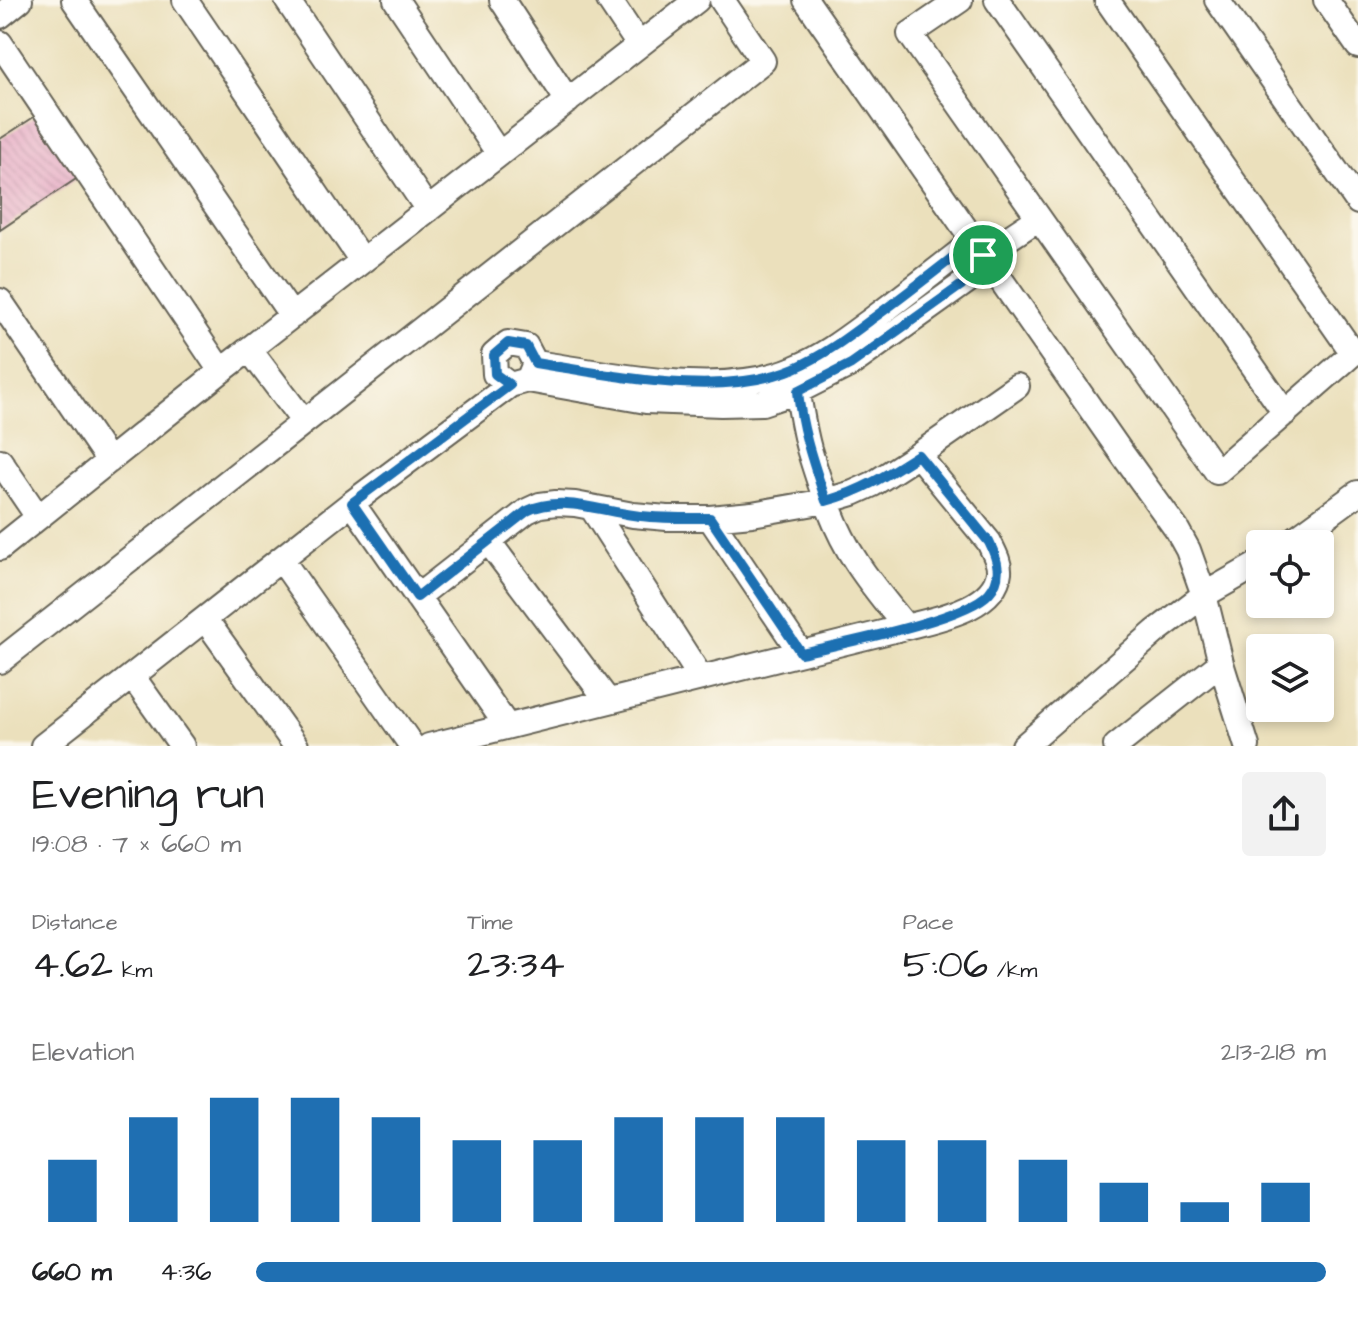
<!DOCTYPE html>
<html lang="en">
<head>
<meta charset="utf-8">
<style>
  :root { --surface:#fff; --page:#f2f2f2; --text:#202124; --muted:#757577; --accent:#1f6fb2 }
  body { margin:0; font-family:"Architects Daughter",sans-serif; background:var(--page); color:var(--text); height:100vh; display:flex; flex-direction:column; font-size:30px; white-space:nowrap }
  * { box-sizing:border-box; margin:0 }
  p { font-size:26px; color:var(--muted) }
  .icon { flex:none; width:44px; height:44px; fill:none; stroke:currentColor; stroke-width:2; stroke-linecap:round; stroke-linejoin:round }
  .map { position:relative; height:746px; overflow:hidden }
  .sheet { display:flex; flex-direction:column; background:var(--surface); flex:1 }
  .sheet>* { flex:none }
  .buttons { position:absolute; left:1246px; top:530px; display:grid; gap:16px }
  .buttons a { display:grid; place-items:center; width:88px; height:88px; border-radius:8px; background:var(--surface); box-shadow:0 4px 12px #0003; font-size:40px }
  .pin { position:absolute; display:grid; place-items:center; width:68px; height:68px; color:#fff; margin:-34px; border:4px solid #fff; border-radius:50%; box-shadow:0 2px 8px #0007 }
  .round { display:grid; place-items:center; flex:none; width:84px; height:84px; border-radius:8px; background:var(--page) }
  .summary { display:flex; align-items:center; justify-content:space-between; height:136px; padding:0 32px }
  h1 { font-size:44px; font-weight:600; line-height:60px }
  .metrics { display:grid; grid-template-columns:repeat(3,1fr); gap:12px; height:136px; padding:8px 32px }
  .metrics div { display:grid; align-content:center }
  .metrics b { font-size:40px; font-weight:600 }
  .metrics small { font-size:22px; font-weight:400 }
  .metrics p { font-size:22px }
  .chart { height:224px; padding:16px 32px }
  .chart p { display:flex; justify-content:space-between }
  .chart svg { width:100%; height:144px; margin-top:8px; stroke:var(--accent); stroke-width:6 }
  ul { padding:0 32px; list-style:none; font-size:26px }
  li { display:grid; grid-template-columns:128px 96px 1fr; align-items:center; height:60px }
  li i { height:20px; border-radius:10px; background:var(--accent) }
  .map>svg:first-child { display:block }
  .building { fill:url(#building-back-hatch) }
  .lines { fill:none; stroke-linecap:round; stroke-linejoin:round }
  .minor-casing { stroke:#646154; stroke-width:28 }
  .minor { stroke:#fff; stroke-width:24 }
  .route-casing { stroke:#fff; stroke-width:16 }
  .route { stroke:#1f6fb2; stroke-width:10 }
</style>
</head>
<body>
<div class="map">
<svg width="1358" height="746" viewBox="0 0 1358 746">
  <defs>
    <pattern id="building-back-hatch" width="6" height="6" patternUnits="userSpaceOnUse" patternTransform="scale(2)"><rect width="6" height="6" fill="#e7aec6"/><path d="M-1 5l2 2M0 0l6 6M5-1l2 2" fill="none" stroke="#c695aa"/></pattern>
  </defs>
  <rect width="100%" height="100%" fill="#fbf7ec"/>
  <filter id="ink" filterUnits="userSpaceOnUse"><feTurbulence type="fractalNoise" baseFrequency=".0125" numOctaves="2"/><feDisplacementMap in="SourceGraphic" scale="16" xChannelSelector="R" yChannelSelector="G"/><feConvolveMatrix kernelMatrix="1 2 1 2 8 2 1 2 1" color-interpolation-filters="sRGB"/></filter>
  <filter id="wash" filterUnits="userSpaceOnUse"><feTurbulence type="fractalNoise" baseFrequency=".006" numOctaves="4" result="noise"/><feDisplacementMap in="SourceGraphic" scale="32" xChannelSelector="R" yChannelSelector="G"/><feGaussianBlur stdDeviation="1.8" result="paint"/><feColorMatrix in="noise" values="0 0 0 0 0 0 0 0 0 0 0 0 0 0 0 0 0 1.4 0 .05"/><feComposite in="paint" operator="in"/></filter>
  <g filter="url(#wash)">
    <rect width="100%" height="100%" fill="#ebe0bc"/>
    <g id="blocks">
      <path class="building" d="M 37,115 L 79,177 L 0,230 L 0,139 Z"/>
    </g>
  </g>
  <g filter="url(#ink)">
    <use href="#blocks" fill-opacity="0" stroke="#646154" stroke-width="2"/>
    <g class="lines">
      <g class="minor-casing">
        <path id="minor" d="M 74,0 L 292,316
          M 185,0 L 362,261
          M 287,0 L 428,210
          M 396,0 L 499,154
          M 502,0 L 568,101
          M 609,0 L 639,45
          M 806,0 L 1118,448 L 1177,530 L 1188,550 L 1204,595 L 1221,663 L 1247,746
          M 960,0 L 910,34 L 1217,472 L 1358,349
          M 997,0 L 1285,413
          M 1107,0 L 1353,353
          M 1217,0 L 1358,202
          M 1326,0 L 1358,46
          M 0,16 L 20,0
          M 0,43 L 221,371
          M 983,255 L 1039,218
          M 0,301 L 109,461
          M 249,349 L 304,422
          M 535,363 C 613,374 721,400 795,368 C 825,356 851,335 877,316 C 910,291 942,266 974,241
          M 794,376 C 800,400 802,424 809,449 C 821,488 834,529 857,563 C 872,586 889,606 906,627
          M 528,380 L 646,401 L 721,404 L 762,403 L 798,391 L 851,364 L 991,264
          M 510,385 L 495,374 L 494,355 L 508,343 L 526,346 L 535,363
          M 0,461 L 38,517
          M 352,503 L 507,726
          M 592,508 L 701,678
          M 710,518 L 801,653
          M 488,541 L 608,701
          M 1288,544 L 1358,493
          M 0,548 L 221,371 L 697,0
          M 281,559 L 412,746
          M 417,597 L 527,511 L 540,505 L 556,503 L 575,504 L 633,515 L 667,518 L 710,518 L 752,514 L 826,501 L 853,493 L 873,484 L 918,455 L 1017,386
          M 205,619 L 296,746
          M 0,661 L 763,61 L 722,0
          M 132,676 L 182,746
          M 43,746 L 352,503 L 510,385 L 528,380 L 535,363
          M 429,746 L 906,627 C 935,619 995,609 999,572 C 1000,562 993,551 989,542 L 918,455
          M 1024,746 L 1155,632 L 1204,595 L 1260,563
          M 1116,746 L 1221,663"/>
      </g>
      <use href="#minor" class="minor"/>
    </g>
  </g>
  <g class="lines" filter="url(#ink)">
    <g class="route-casing">
      <path id="route" d="M 974,241 L 991,264 L 851,364 L 798,391 C 801,429 814,465 826,501 C 862,491 887,475 918,455 L 989,542 C 998,560 1003,577 989,593 C 967,619 839,644 801,653 L 710,518 C 684,518 658,519 633,515 C 597,510 561,495 527,511 L 417,597 L 352,503 L 510,385 L 495,374 L 494,355 L 508,343 L 526,346 L 535,363 C 613,375 720,400 795,368 C 823,356 848,337 872,319 C 907,294 940,267 974,241 Z"/>
    </g>
    <use href="#route" class="route"/>
  </g>
</svg>
<div class="buttons">
<a><svg class="icon" aria-label="locate" viewBox="0 0 24 24"><circle cx="12" cy="12" r="6"/><path d="M12 2v4M12 18v4M2 12h4M18 12h4"/></svg></a>
<a><svg class="icon" aria-label="layers" viewBox="0 0 24 24"><path d="M12 4l9 5-9 5-9-5zM3 14l9 5 9-5"/></svg></a>
</div>
<div class="pin" style="left:983px;top:255px;background:#1e9e55"><svg class="icon" aria-label="arrive" viewBox="0 0 24 24"><path d="M6 21V4h12l-3 4 3 4H6"/></svg></div>
</div>
<section class="sheet">
<div class="summary"><div><h1>Evening run</h1><p>19:08 · 7 × 660 m</p></div><a class="round"><svg class="icon" aria-label="share" viewBox="0 0 24 24"><path d="M12 15V3M7 8l5-5 5 5M5 13v7h14v-7"/></svg></a></div>
<div class="metrics">
<div><p>Distance</p><b>4.62<small> km</small></b></div>
<div><p>Time</p><b>23:34</b></div>
<div><p>Pace</p><b>5:06<small> /km</small></b></div>
</div>
<div class="chart"><p><span>Elevation</span>213–218 m</p>
<svg viewBox="0 0 160 44" preserveAspectRatio="none"><path d="M5 44V25M15 44V12M25 44V6M35 44V6M45 44V12M55 44V19M65 44V19M75 44V12M85 44V12M95 44V12M105 44V19M115 44V19M125 44V25M135 44V32M145 44V38M155 44V32"/></svg>
</div>
<ul>
<li><b>660 m</b>4:36<i style="width:100%"></i></li>
</ul>
</section>
</body>
</html>
